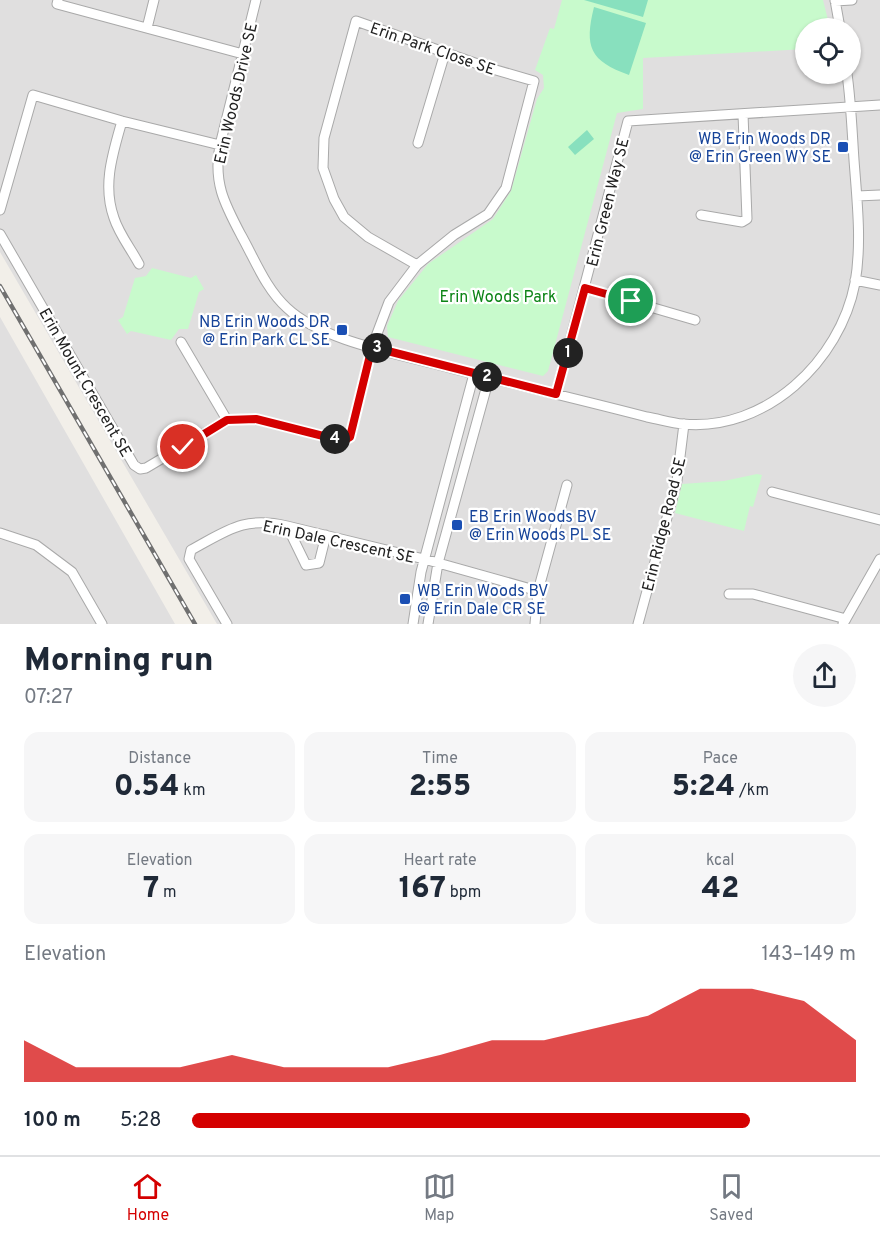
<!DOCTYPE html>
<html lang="en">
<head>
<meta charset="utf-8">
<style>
  :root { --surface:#fff; --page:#f6f6f7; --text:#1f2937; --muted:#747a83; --line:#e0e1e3; --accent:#d40000 }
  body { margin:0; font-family:Overpass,sans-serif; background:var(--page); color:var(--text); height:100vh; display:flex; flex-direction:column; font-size:22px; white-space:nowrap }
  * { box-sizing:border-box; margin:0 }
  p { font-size:20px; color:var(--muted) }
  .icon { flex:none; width:33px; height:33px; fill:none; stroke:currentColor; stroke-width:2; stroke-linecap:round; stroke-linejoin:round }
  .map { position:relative; height:624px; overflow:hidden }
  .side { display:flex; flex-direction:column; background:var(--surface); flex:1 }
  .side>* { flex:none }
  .controls { position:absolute; left:795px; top:18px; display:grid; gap:12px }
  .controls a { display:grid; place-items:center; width:66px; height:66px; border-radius:50%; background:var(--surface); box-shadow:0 2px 4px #0004; font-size:30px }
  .pin { position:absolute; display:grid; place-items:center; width:51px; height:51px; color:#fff; margin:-26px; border:3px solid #fff; border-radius:50%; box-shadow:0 2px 6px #0007 }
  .km { position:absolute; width:30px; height:30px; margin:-15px; border-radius:50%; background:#222; color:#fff; font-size:16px; line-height:30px; text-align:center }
  .round { display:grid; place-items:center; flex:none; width:63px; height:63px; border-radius:32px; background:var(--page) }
  .summary { display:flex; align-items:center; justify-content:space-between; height:102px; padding:0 24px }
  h1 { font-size:33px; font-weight:800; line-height:45px }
  .metrics { display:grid; grid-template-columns:repeat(3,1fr); gap:9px; height:102px; padding:6px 24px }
  .metrics div { display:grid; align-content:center; border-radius:15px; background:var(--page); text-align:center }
  .metrics b { font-size:30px; font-weight:800 }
  .metrics small { font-size:16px; font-weight:400 }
  .metrics p { font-size:16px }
  .chart { height:168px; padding:12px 24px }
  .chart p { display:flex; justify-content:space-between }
  .chart svg { width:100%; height:108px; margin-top:6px; fill:var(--accent); opacity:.7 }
  ul { padding:0 24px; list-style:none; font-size:20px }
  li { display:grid; grid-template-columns:96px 72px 1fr; align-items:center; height:45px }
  li i { height:15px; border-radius:8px; background:var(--accent) }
  .dock { display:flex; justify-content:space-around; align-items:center; height:84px; border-top:2px solid var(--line); background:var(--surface); font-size:16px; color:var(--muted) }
  .dock a { display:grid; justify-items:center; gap:3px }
  .dock .on { color:var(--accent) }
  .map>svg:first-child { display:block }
  .residential { fill:#e0dfdf; fill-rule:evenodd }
  .park { fill:#c8facc }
  .pitch { fill:#88e0be }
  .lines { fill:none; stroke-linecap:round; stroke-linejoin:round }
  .minor-casing { stroke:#a9a9a9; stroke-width:11 }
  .minor { stroke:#fff; stroke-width:9 }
  .rail-casing { stroke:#707070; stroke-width:4.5 }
  .rail { stroke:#fff; stroke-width:2; stroke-dasharray:7; stroke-linecap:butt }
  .route-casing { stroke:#fff; stroke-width:12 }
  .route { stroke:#d40000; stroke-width:8 }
  .transit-dot { fill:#1a4fb4; stroke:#fff; stroke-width:2 }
  .labels { text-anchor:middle; stroke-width:4.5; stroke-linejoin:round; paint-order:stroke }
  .street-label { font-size:16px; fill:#222; stroke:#fff }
  .transit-label { font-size:16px; fill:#164399; stroke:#fff; text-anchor:end }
  .park-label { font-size:16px; fill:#0c8416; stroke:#fff }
</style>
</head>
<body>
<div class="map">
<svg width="880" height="624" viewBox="0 0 880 624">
  <rect width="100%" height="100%" fill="#f2efe9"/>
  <path class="residential" d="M 0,0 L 880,0 L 880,624 L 217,624 L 0,252 ZM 806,28 L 850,28 L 850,74 L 806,74 Z
    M 0,317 L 175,624 L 0,624 Z"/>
  <path class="park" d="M 562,0 L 823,0 L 830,28 L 806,28 L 805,49 L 643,58 L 643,109 L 617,113 L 548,371 L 543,376 L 388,337 L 387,326 L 398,301 L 428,264 L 493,219 L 511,191 L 537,99 L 544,88 L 543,75 L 535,70 L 550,28 L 554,29 Z
    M 152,268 L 191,278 L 196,275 L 204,289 L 199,292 L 188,329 L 179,329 L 171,340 L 131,331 L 127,334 L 118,320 L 123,317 L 135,278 L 146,276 Z
    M 757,474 L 762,475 L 753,507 L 750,506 L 744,531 L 675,513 L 682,484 L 724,481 Z"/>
  <path class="pitch" d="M 584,0 L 648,0 L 643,17 Z
    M 594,7 L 646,23 L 629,75 C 590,61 584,47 594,7 Z
    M 587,130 L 594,139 L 575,155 L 568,147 Z"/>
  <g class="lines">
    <g class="minor-casing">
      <path id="minor" d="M 58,0 L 57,4 L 243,54
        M 256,0 L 220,145 C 213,182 224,203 241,235 C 255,260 266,289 287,308 C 321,340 394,353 439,365 C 508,383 578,399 647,417 C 659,419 671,423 683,424 C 766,432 840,361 855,283 C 862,243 857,201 854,160 C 852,131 851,102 847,74
        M 835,0 L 840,28
        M 835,1 L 852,0
        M 147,28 L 154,0
        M 122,121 C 113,153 102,185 114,218 C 119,234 131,249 139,264
        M 418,143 L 445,53
        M 857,196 L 880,195
        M 0,210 L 33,95 L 122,121 L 220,145
        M 701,215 L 742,222 L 747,219 L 743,114
        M 0,234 L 134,465 L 140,469 L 146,468 L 227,420 L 256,419 L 343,441 L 350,437 L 372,347 L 389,302 L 417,265 L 368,237 L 344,217 L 334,199 L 323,168 L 324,138 L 356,21 L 489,68 L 534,81 L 506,188 L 488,214 L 454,235 L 417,265
        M 855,280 L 880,285
        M 585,288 L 695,320
        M 181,342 L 227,420
        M 556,394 L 628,121 L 880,105
        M 772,492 L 880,520
        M 287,526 L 306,565 L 319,563 L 326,535
        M 0,533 L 36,545 L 72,572 L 102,624
        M 729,594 L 753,594 L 846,619
        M 227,624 L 189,559 L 191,550 C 228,530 244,516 287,526 L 424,559 L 538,591
        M 413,624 L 421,572 L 474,374
        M 428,624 L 438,563 L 489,378
        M 535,624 L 538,591 L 567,485
        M 638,624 L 677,481 L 684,424
        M 843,624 L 880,559"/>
    </g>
    <use href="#minor" class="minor"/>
    <g class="rail-casing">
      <path id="rail" d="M 0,286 L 195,624"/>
    </g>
    <use href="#rail" class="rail"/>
  </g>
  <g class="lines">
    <g class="route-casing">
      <path id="route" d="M 183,447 L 227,420 L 256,419 L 343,441 L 350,437 L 372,347 L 556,394 L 585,288 L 631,301"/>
    </g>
    <use href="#route" class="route"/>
  </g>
  <g class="transit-dot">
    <rect x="837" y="141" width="12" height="12" rx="3"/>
    <rect x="336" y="324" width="12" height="12" rx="3"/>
    <rect x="451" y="519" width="12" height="12" rx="3"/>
    <rect x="399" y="593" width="12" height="12" rx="3"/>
  </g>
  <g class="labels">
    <g class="street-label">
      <text transform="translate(433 48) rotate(19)" y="6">Erin Park Close SE</text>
      <text transform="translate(235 93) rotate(-77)" y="6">Erin Woods Drive SE</text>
      <text transform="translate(607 202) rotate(-76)" y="6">Erin Green Way SE</text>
      <text transform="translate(86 382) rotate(60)" y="6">Erin Mount Crescent SE</text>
      <text transform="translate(663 524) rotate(-76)" y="6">Erin Ridge Road SE</text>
      <text transform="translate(339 541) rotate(12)" y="6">Erin Dale Crescent SE</text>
    </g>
    <g class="transit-label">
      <text x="831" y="144">WB Erin Woods DR<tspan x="831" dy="18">@ Erin Green WY SE</tspan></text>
      <text x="330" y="327">NB Erin Woods DR<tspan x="330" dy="18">@ Erin Park CL SE</tspan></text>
      <text x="469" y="522" text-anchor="start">EB Erin Woods BV<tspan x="469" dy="18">@ Erin Woods PL SE</tspan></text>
      <text x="417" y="596" text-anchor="start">WB Erin Woods BV<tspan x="417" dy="18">@ Erin Dale CR SE</tspan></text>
    </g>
    <g class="park-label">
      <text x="498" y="302">Erin Woods Park</text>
    </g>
  </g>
</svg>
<div class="controls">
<a><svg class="icon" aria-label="locate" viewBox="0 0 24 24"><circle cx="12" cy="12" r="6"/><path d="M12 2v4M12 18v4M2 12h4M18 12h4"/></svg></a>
</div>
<div class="pin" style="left:631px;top:301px;background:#1e9e55"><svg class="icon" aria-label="arrive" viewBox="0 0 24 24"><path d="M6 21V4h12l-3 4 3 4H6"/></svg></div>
<div class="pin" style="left:183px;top:447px;background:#d93025"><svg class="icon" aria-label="check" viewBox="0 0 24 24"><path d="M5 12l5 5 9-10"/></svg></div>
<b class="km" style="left:568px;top:353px">1</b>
<b class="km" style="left:487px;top:377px">2</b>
<b class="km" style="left:377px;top:348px">3</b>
<b class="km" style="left:335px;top:439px">4</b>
</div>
<section class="side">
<div class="summary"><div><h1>Morning run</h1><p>07:27</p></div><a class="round"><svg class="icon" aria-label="share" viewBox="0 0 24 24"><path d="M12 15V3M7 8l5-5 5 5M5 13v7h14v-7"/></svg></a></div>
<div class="metrics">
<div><p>Distance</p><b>0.54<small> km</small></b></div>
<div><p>Time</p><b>2:55</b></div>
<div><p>Pace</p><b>5:24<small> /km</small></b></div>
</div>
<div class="metrics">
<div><p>Elevation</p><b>7<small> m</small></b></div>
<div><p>Heart rate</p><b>167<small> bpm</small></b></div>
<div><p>kcal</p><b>42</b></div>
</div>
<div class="chart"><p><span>Elevation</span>143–149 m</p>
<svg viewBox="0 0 160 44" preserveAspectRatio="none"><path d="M0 44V27L10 38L20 38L30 38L40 33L50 38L60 38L70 38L80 33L90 27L100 27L110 22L120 17L130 6L140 6L150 11L160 27V44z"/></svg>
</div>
<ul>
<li><b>100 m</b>5:28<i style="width:84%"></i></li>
</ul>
</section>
<nav class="dock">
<a class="on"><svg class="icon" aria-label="home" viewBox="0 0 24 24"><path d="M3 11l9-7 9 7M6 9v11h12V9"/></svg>Home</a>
<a><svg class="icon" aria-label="map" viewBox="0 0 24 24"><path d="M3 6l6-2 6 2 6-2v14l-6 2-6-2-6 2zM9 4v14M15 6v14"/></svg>Map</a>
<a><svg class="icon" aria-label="saved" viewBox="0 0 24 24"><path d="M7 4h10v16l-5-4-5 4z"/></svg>Saved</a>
</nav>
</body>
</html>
